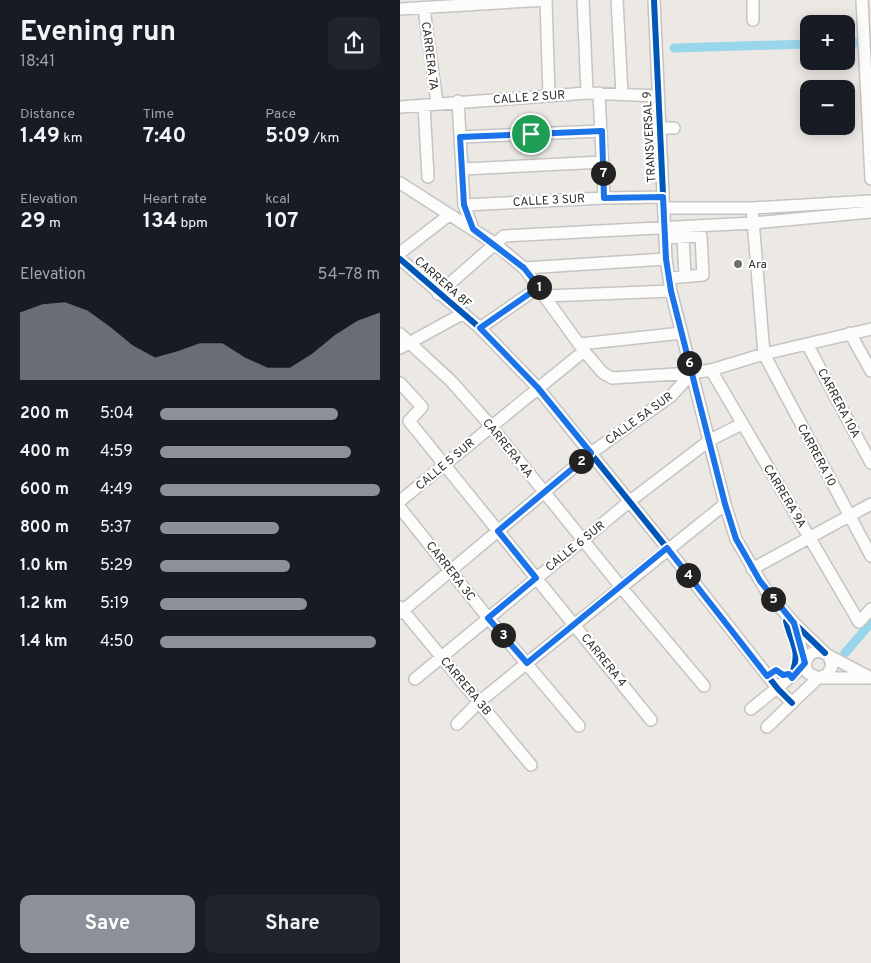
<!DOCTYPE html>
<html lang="en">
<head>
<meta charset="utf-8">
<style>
  :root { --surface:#171b24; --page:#20242c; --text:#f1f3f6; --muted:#9ea1a6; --accent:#8c9099 }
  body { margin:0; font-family:Overpass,sans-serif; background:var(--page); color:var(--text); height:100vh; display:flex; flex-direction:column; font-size:19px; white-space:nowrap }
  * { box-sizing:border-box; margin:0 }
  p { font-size:16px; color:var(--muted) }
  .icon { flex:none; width:28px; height:28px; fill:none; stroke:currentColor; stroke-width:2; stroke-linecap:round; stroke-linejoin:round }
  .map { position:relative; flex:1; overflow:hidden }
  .sheet { display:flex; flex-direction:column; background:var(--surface); width:400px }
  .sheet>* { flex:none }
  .controls { position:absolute; left:400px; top:15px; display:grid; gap:10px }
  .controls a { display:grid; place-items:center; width:55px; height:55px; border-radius:10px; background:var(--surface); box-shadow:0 2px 12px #0003; font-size:25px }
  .pin { position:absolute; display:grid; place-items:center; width:42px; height:42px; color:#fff; margin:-21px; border:2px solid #fff; border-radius:50%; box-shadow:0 1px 5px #0007 }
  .km { position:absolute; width:25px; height:25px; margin:-12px; border-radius:50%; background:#222; color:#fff; font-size:14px; line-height:25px; text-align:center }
  .round { display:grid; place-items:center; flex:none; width:52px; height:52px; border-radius:10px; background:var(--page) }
  .summary { display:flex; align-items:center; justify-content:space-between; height:85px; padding:0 20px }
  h1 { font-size:28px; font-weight:700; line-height:38px }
  .metrics { display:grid; grid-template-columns:repeat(3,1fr); gap:8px; height:85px; padding:5px 20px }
  .metrics div { display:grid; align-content:center }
  .metrics b { font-size:21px; font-weight:700 }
  .metrics small { font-size:14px; font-weight:400 }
  .metrics p { font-size:14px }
  .chart { height:140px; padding:10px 20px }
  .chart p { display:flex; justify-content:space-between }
  .chart svg { width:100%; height:90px; margin-top:5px; fill:var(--accent); opacity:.7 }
  .button { display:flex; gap:10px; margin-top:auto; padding:10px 20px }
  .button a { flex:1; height:58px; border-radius:10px; background:var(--accent); color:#fff; font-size:20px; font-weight:700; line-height:58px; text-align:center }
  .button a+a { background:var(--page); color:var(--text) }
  ul { padding:0 20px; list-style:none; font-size:16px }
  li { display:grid; grid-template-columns:80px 60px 1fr; align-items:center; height:38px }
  li i { height:12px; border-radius:6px; background:var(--accent) }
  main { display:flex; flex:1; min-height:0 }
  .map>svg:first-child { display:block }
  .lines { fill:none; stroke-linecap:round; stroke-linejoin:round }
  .canal { stroke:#99d6ec; stroke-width:9 }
  .minor-casing { stroke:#c5c4c5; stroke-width:14 }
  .minor { stroke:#fcfcfb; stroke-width:11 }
  .cycleway-casing { stroke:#fff; stroke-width:9 }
  .cycleway { stroke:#0057b8; stroke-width:6 }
  .route-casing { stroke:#fff; stroke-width:10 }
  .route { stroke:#1a73e8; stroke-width:6 }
  .poi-dot { fill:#706f6e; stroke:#fff; stroke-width:2 }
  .labels { text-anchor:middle; stroke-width:4.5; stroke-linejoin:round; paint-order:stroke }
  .street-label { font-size:12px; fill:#2e2e2e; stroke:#fff }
  .poi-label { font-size:12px; fill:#2e2e2e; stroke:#fff; text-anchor:start }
</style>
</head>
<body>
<main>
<section class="sheet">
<div class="summary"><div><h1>Evening run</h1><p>18:41</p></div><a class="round"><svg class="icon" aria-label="share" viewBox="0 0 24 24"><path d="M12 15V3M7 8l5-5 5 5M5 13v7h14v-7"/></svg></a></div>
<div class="metrics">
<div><p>Distance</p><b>1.49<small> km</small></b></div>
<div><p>Time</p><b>7:40</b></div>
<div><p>Pace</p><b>5:09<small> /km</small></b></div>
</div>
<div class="metrics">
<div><p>Elevation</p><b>29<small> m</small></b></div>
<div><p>Heart rate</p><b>134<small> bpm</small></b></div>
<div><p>kcal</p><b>107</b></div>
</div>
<div class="chart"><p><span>Elevation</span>54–78 m</p>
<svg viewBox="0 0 160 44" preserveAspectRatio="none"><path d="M0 44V11L10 7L20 6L30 10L40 18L50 27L60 33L70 30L80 26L90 26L100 33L110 38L120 38L130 31L140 22L150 15L160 11V44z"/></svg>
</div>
<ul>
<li><b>200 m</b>5:04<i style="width:81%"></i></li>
<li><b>400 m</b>4:59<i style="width:87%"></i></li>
<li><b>600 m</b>4:49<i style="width:100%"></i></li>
<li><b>800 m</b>5:37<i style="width:54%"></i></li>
<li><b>1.0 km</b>5:29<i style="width:59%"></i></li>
<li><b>1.2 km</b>5:19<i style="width:67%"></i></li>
<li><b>1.4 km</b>4:50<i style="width:98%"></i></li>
</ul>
<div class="button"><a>Save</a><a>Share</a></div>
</section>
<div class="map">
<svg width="471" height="963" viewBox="0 0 471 963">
  <rect width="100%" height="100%" fill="#ece8e4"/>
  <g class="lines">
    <path class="canal" d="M 446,43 L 471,42
      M 274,48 L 409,44
      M 445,653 L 471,623"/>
    <g class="minor-casing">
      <path id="minor" d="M 183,0 L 187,93
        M 217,0 L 222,94
        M 254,0 L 266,259 L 271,291 L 325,504 L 336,539 L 368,594 L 394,623 L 425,653
        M 462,0 L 471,179
        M 0,9 L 146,0 L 149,96
        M 24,9 L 37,103
        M 353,20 L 353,0
        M 199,93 L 204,198
        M 58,101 L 64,205 L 73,229
        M 24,105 L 28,177
        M 0,107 L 187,93 L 258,96
        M 259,128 L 274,128
        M 60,137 L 201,131
        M 63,169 L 203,162
        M 0,183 L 94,243 L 124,268 L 184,351 L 203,373 L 212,378 L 292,373 L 311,370 L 364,354 L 471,329
        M 64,205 L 204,198 L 263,197
        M 264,208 L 352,208 L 471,201
        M 352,208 L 364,354 L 471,556
        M 265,238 L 301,236 L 303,275 L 269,278
        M 283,238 L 285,276
        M 0,253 L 49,215
        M 0,259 L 80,328 L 138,388 L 267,548 L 378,689 L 392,703
        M 124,268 L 266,259
        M 38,294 L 104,236 L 353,223 L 471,212
        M 145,296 L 271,291
        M 80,328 L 139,287
        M 450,333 L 471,371
        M 0,334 L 51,381 L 90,425 L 221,587 L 304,686
        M 180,344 L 282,333
        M 407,344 L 471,463
        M 0,348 L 62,314
        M 311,370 L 459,622 L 471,609
        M 0,383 L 22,407 L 9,421 L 251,720
        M 0,501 L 184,351
        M 0,508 L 89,619 L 179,726
        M 352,569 L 471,504
        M 0,607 L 131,765
        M 0,613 L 191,453 L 271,396 L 292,373
        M 395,625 L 405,663
        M 429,656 L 432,666 L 427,675 L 418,678 L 408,673 C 402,662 408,652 420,651 L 471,678
        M 422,678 L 467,678
        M 15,679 L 230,501 L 310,440 L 342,424
        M 351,709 L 405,665
        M 57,724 L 79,702 L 127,663 L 325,504
        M 367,727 L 418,678"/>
    </g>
    <use href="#minor" class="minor"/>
    <g class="cycleway-casing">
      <path id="cycleway" d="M 254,0 L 266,259 L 271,291 L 325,504 L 336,539 L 368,594 L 394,623 L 425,653
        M 0,259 L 80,328 L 138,388 L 267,548 L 378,689 L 392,703
        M 367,676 L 376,670 L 387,676 L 392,673 C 401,650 391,643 386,621 L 388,616"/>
    </g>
    <use href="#cycleway" class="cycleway"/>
  </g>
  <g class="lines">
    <g class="route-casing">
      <path id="route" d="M 202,131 L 204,198 L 263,197 L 266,259 L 271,291 L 325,504 L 336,539 L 360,581 L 394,623 L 405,663 L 392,678 L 389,674 L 383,675 L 376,670 L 367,676 L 267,548 L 127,663 L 88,618 L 136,578 L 98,531 L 191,453 L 138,388 L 80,328 L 139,287 L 124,268 L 73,229 L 64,205 L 60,137 Z"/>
    </g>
    <use href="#route" class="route"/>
  </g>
  <circle class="poi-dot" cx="338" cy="264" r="5"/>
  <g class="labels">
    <g class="street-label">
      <text transform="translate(30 56) rotate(83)" y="4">CARRERA 7A</text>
      <text transform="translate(129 97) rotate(-4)" y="4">CALLE 2 SUR</text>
      <text transform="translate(249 137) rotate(-93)" y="4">TRANSVERSAL 9</text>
      <text transform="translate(149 200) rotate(-3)" y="4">CALLE 3 SUR</text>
      <text transform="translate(43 282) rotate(41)" y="4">CARRERA 8F</text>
      <text transform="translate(439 403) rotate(62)" y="4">CARRERA 10A</text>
      <text transform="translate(239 418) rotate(-36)" y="4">CALLE 5A SUR</text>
      <text transform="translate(108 448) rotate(51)" y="4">CARRERA 4A</text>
      <text transform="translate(417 455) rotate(62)" y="4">CARRERA 10</text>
      <text transform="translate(45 464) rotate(-40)" y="4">CALLE 5 SUR</text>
      <text transform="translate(385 496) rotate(59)" y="4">CARRERA 9A</text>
      <text transform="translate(175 546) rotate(-39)" y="4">CALLE 6 SUR</text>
      <text transform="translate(51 571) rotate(52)" y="4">CARRERA 3C</text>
      <text transform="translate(204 660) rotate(51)" y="4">CARRERA 4</text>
      <text transform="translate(66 686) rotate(50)" y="4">CARRERA 3B</text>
    </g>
    <g class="poi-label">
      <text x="348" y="268">Ara</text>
    </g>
  </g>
</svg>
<div class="controls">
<a>+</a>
<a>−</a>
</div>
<div class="pin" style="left:131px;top:134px;background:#1e9e55"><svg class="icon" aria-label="arrive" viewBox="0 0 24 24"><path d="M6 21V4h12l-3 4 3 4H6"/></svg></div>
<b class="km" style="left:139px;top:287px">1</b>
<b class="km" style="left:181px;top:461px">2</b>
<b class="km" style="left:103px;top:635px">3</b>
<b class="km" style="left:288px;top:575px">4</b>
<b class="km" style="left:373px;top:599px">5</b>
<b class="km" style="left:289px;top:363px">6</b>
<b class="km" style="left:203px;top:173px">7</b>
</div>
</main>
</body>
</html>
